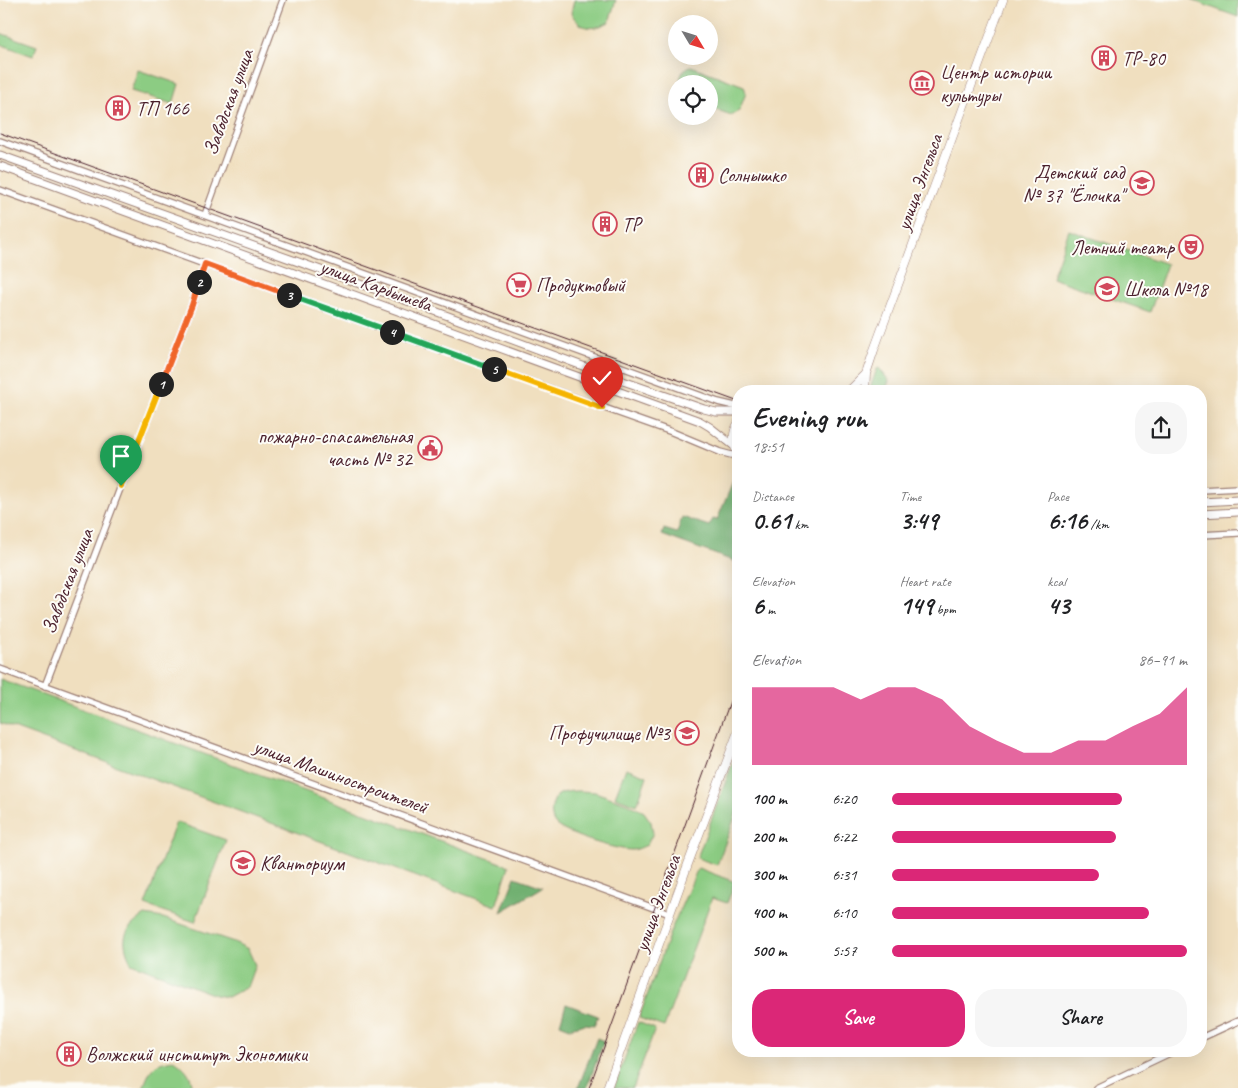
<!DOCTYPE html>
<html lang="en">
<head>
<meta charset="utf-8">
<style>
  :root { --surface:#fff; --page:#f6f6f6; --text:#202124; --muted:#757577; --accent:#db2777 }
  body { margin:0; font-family:Caveat,sans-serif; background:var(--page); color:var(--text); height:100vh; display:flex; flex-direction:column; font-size:19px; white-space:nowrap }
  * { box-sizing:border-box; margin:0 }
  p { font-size:16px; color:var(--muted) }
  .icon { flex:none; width:28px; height:28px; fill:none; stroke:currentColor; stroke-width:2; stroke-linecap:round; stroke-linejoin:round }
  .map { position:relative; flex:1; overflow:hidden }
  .side { position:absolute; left:732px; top:385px; width:475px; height:672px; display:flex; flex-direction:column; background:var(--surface); border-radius:20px; box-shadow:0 5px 20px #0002 }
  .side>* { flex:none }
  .needle { width:32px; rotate:128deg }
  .buttons { position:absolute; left:668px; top:15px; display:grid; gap:10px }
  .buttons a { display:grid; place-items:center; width:50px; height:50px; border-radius:50%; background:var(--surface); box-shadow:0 5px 20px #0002; font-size:25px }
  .pin { position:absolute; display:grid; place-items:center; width:42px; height:42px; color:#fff; margin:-51px -21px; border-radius:50% 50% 50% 0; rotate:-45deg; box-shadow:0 0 5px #0007 }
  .pin .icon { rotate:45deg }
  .km { position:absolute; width:25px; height:25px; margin:-12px; border-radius:50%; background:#222; color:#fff; font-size:14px; line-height:25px; text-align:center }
  .round { display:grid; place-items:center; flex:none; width:52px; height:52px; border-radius:20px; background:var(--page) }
  .head { display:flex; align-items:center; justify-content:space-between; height:85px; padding:0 20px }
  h1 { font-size:28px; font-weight:600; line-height:38px }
  .stats { display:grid; grid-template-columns:repeat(3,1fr); gap:8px; height:85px; padding:5px 20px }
  .stats div { display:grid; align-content:center }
  .stats b { font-size:25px; font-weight:600 }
  .stats small { font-size:14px; font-weight:400 }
  .stats p { font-size:14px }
  .chart { height:140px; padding:10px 20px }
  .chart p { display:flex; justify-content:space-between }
  .chart svg { width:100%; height:90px; margin-top:5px; fill:var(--accent); opacity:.7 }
  .primary-button { display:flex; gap:10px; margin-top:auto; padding:10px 20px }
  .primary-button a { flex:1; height:58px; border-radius:20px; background:var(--accent); color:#fff; font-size:20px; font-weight:600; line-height:58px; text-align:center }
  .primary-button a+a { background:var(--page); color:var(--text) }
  ul { padding:0 20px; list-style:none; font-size:16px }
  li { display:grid; grid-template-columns:80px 60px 1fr; align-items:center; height:38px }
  li i { height:12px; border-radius:6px; background:var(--accent) }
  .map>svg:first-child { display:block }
  .green { fill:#8ccc83; stroke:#6b7657 }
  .forest { fill:#71b071; stroke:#5e684e }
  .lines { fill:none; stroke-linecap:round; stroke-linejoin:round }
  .minor-casing { stroke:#9d7f75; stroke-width:8 }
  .tertiary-casing { stroke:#9d7f75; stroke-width:9 }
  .secondary-casing { stroke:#9d7f75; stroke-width:9 }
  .minor { stroke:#fff; stroke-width:5.5 }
  .tertiary { stroke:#fff; stroke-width:7 }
  .secondary { stroke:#fff; stroke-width:8 }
  .tram { stroke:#4a1f2b; stroke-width:1 }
  .split-1-casing { stroke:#fff; stroke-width:10 }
  .split-2-casing { stroke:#fff; stroke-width:10 }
  .split-3-casing { stroke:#fff; stroke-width:10 }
  .split-4-casing { stroke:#fff; stroke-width:10 }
  .split-5-casing { stroke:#fff; stroke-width:10 }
  .split-6-casing { stroke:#fff; stroke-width:10 }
  .split-1 { stroke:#f5b400; stroke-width:6 }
  .split-2 { stroke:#f0652b; stroke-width:6 }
  .split-3 { stroke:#f0652b; stroke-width:6 }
  .split-4 { stroke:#22a559; stroke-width:6 }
  .split-5 { stroke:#22a559; stroke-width:6 }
  .split-6 { stroke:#f5b400; stroke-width:6 }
  .labels { text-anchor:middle; stroke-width:4; stroke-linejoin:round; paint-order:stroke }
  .poi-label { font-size:20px; fill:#4a1f2b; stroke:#fdfcf7; text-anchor:start }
  .street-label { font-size:20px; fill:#4a1f2b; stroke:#fdfcf7 }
</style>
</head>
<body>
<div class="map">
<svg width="1238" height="1088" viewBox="0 0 1238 1088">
  <rect width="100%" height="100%" fill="#fdfcf7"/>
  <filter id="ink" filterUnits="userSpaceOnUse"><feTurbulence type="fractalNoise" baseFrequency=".02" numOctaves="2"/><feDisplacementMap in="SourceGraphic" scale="10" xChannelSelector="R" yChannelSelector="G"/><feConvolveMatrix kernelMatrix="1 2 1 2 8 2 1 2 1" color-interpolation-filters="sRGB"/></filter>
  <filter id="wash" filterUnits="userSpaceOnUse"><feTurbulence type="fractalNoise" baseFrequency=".0096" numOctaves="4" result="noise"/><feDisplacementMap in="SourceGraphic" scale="20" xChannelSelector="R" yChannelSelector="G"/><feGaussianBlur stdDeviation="1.12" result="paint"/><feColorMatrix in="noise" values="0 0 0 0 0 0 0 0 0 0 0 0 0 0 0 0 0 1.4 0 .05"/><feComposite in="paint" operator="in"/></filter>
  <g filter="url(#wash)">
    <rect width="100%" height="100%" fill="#f0dfbf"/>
    <path class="green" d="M 574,0 L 616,0 L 609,22 C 592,31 581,30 571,13 Z
      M 1191,0 L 1238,0 L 1238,17 Z
      M 0,33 L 37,46 L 33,56 L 0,44 Z
      M 691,66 L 744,86 L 746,93 L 739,111 L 731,115 L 709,107 L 709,84 L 679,84 C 681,76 682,69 691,66 Z
      M 138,70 L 179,84 L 173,104 L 131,91 Z
      M 1069,230 L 1167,264 L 1150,312 L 1052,278 Z
      M 879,368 L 889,381 L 885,391 L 869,391 L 877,369 Z
      M 0,679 L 509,866 L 496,906 L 0,723 Z
      M 739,746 L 739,806 L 717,865 L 697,858 Z
      M 626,768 L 647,776 L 637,805 L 615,797 Z
      M 580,791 L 595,792 L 629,804 L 644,812 L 651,822 L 653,833 L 647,845 C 642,847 637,850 632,850 C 616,850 567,835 556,825 C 549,819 551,802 557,796 C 563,791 573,791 580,791 Z
      M 176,822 L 226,840 L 195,922 L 145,905 Z
      M 698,868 L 735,882 L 727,903 L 712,898 L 664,1027 L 639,1018 L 671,930 Z
      M 145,915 L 163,918 L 234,942 L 248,949 L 255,965 L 247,987 L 228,997 L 215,995 L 131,963 C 120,938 123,930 145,915 Z
      M 638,1022 L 655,1029 L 633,1088 L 614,1088 Z
      M 174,1060 C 184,1066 193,1076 192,1088 L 143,1088 C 151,1068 152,1063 174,1060 Z"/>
    <path class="forest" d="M 739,468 L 739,563 L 662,535 L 664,529 L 677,533 L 682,517 L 709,526 L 713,519 L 717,520 Z
      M 515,877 L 543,887 L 501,912 Z
      M 566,1004 L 598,1016 L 594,1025 L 585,1024 L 570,1028 L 560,1024 Z
      M 597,1038 L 604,1041 L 587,1088 L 578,1088 Z"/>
  </g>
  <g filter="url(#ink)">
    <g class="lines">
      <g class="minor-casing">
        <path id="minor" d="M 0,141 L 718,402 L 739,407
          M 0,190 L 416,341 L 672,432 L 720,452 L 739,457
          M 205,215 L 283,0
          M 1201,490 L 1238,488
          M 1201,535 L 1238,533
          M 0,669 L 670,914
          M 45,686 L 121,486 L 192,305 L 205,265
          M 1201,1038 L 1238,1021
          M 1096,1088 L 1174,1051"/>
      </g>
      <g class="tertiary-casing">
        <path id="tertiary" d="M 0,155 L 424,307 L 623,381 L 704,409 L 716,412 L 739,412
          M 0,166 L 700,421 L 710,427 L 734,446
          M 1201,502 L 1238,500
          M 1201,514 L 1238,512"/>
      </g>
      <g class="secondary-casing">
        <path id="secondary" d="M 849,391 L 866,374
          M 865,391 L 866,374 L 874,350 L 1003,0
          M 739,422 C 731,434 733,444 739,457
          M 607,1088 L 688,864 L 739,729"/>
      </g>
      <use href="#minor" class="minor"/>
      <use href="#tertiary" class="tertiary"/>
      <use href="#secondary" class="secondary"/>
      <path class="tram" d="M 0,133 L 739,402
        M 589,1088 L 739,677"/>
    </g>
  </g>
  <g class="lines" filter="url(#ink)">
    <g class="split-1-casing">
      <path id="split-1" d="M 121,486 L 161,384"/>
    </g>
    <g class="split-2-casing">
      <path id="split-2" d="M 161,384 L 192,305 L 199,282"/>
    </g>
    <g class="split-3-casing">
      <path id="split-3" d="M 199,282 L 205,264 L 289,295"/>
    </g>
    <g class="split-4-casing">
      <path id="split-4" d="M 289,295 L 392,332"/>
    </g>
    <g class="split-5-casing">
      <path id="split-5" d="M 392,332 L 494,369"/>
    </g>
    <g class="split-6-casing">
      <path id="split-6" d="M 494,369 L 602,408"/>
    </g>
    <use href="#split-1" class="split-1"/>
    <use href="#split-2" class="split-2"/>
    <use href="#split-3" class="split-3"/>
    <use href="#split-4" class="split-4"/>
    <use href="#split-5" class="split-5"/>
    <use href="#split-6" class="split-6"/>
  </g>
  <defs>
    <g id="building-ring" transform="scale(1.25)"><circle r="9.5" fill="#fdfcf7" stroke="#d1495b" stroke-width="1.5"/><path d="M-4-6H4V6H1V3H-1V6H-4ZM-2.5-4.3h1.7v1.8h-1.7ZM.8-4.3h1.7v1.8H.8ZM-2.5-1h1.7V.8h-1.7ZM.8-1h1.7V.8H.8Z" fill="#d1495b"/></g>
    <g id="museum-ring" transform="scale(1.25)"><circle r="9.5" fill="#fdfcf7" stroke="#d1495b" stroke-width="1.5"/><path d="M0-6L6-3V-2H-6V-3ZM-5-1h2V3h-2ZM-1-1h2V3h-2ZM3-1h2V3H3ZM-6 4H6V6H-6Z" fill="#d1495b"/></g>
    <g id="school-ring" transform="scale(1.25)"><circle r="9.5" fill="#fdfcf7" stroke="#d1495b" stroke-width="1.5"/><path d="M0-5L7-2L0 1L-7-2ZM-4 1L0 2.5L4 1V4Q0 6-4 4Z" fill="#d1495b"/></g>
    <g id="theatre-ring" transform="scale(1.25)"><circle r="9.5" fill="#fdfcf7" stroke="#d1495b" stroke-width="1.5"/><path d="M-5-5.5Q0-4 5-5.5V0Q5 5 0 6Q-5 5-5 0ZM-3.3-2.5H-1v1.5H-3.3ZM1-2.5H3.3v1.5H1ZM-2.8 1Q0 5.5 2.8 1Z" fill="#d1495b"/></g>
    <g id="supermarket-ring" transform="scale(1.25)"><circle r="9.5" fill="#fdfcf7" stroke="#d1495b" stroke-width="1.5"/><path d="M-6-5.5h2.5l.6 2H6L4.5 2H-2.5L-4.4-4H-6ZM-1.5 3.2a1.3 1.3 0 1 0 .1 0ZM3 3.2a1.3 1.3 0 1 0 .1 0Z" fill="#d1495b"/></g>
    <g id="civic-ring" transform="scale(1.25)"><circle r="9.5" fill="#fdfcf7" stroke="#d1495b" stroke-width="1.5"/><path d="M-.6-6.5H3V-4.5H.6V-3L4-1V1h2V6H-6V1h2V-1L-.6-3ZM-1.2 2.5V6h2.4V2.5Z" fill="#d1495b"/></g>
    <g id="university-ring" transform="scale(1.25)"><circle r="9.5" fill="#fdfcf7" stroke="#d1495b" stroke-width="1.5"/><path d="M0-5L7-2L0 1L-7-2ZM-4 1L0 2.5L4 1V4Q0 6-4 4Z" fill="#d1495b"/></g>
  </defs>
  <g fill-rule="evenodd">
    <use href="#building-ring" x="1104" y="58"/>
    <use href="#museum-ring" x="922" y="83"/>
    <use href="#building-ring" x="118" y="108"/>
    <use href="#building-ring" x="701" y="175"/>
    <use href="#school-ring" x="1142" y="183"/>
    <use href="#building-ring" x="605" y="224"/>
    <use href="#theatre-ring" x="1191" y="247"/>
    <use href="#supermarket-ring" x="519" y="285"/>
    <use href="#school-ring" x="1107" y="289"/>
    <use href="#civic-ring" x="430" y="448"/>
    <use href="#school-ring" x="687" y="733"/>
    <use href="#university-ring" x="243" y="863"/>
    <use href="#building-ring" x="69" y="1054"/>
  </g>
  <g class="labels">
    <g class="poi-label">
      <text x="1122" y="65">ТР-80</text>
      <text x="940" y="79">Центр истории<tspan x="940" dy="23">культуры</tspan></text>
      <text x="136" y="115">ТП 166</text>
      <text x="1124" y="179" text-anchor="end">Детский сад<tspan x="1124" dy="23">№ 37 "Ёлочка"</tspan></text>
      <text x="718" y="182">Солнышко</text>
      <text x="622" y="231">ТР</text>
      <text x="1174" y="254" text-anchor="end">Летний театр</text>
      <text x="536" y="292">Продуктовый</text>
      <text x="1124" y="296">Школа №18</text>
      <text x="412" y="443" text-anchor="end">пожарно-спасательная<tspan x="412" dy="23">часть № 32</tspan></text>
      <text x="670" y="740" text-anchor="end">Профучилище №3</text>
      <text x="260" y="870">Кванториум</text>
      <text x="86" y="1061">Волжский институт Экономики</text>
    </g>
    <g class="street-label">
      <text transform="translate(228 102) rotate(-70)" y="7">Заводская улица</text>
      <text transform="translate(919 182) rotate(-70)" y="7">улица Энгельса</text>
      <text transform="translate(376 285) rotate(20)" y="7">улица Карбышева</text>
      <text transform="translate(67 581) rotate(-69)" y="7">Заводская улица</text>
      <text transform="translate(341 776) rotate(20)" y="7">улица Машиностроителей</text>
      <text transform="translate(657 903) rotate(-70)" y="7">улица Энгельса</text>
    </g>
  </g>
</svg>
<div class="buttons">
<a><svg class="needle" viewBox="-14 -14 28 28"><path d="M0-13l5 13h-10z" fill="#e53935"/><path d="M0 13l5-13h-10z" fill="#757577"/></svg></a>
<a><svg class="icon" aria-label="locate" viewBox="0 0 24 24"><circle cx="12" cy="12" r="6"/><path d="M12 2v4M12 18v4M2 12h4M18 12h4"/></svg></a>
</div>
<div class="pin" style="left:121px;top:486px;background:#1e9e55"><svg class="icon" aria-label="arrive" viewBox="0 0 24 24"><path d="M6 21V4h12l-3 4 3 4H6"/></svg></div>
<div class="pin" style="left:602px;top:408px;background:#d93025"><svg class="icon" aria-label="check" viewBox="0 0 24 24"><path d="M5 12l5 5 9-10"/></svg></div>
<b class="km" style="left:161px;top:384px">1</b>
<b class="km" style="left:199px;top:282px">2</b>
<b class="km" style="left:289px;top:295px">3</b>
<b class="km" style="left:392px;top:332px">4</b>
<b class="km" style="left:494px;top:369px">5</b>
<section class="side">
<div class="head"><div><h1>Evening run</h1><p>18:51</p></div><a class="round"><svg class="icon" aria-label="share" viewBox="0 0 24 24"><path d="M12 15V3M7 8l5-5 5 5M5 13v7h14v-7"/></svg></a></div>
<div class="stats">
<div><p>Distance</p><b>0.61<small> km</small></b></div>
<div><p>Time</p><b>3:49</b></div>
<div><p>Pace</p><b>6:16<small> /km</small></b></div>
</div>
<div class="stats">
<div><p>Elevation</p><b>6<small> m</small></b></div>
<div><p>Heart rate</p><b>149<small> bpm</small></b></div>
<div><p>kcal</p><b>43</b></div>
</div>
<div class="chart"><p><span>Elevation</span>86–91 m</p>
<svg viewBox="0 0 160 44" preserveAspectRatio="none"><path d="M0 44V6L10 6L20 6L30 6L40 12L50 6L60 6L70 12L80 25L90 32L100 38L110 38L120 32L130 32L140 25L150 19L160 6V44z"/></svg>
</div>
<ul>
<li><b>100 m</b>6:20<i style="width:78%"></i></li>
<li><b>200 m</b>6:22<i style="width:76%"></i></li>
<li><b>300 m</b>6:31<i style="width:70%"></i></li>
<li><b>400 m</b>6:10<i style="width:87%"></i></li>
<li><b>500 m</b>5:57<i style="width:100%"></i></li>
</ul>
<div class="primary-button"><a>Save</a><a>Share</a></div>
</section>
</div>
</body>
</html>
